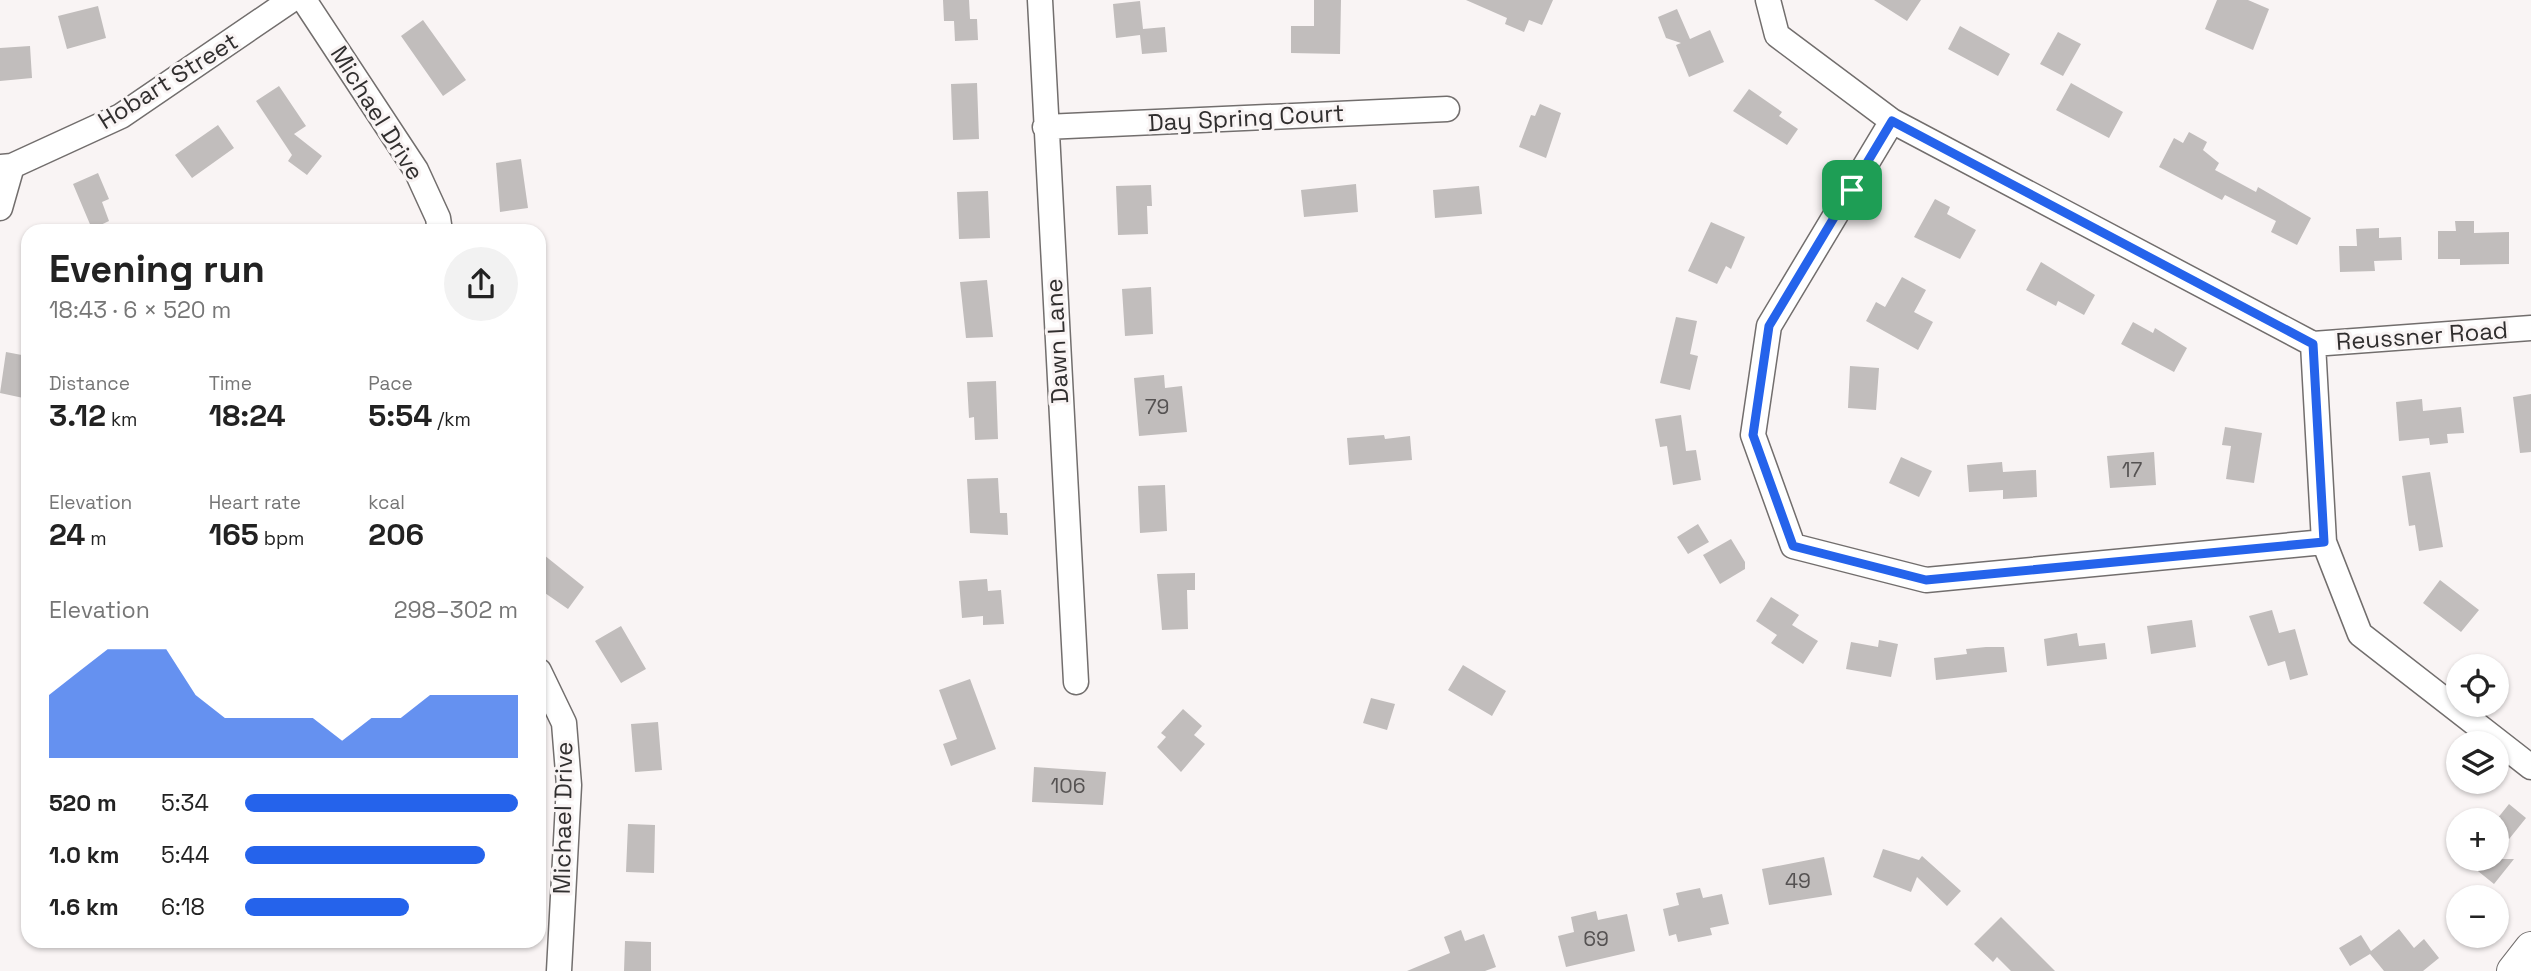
<!DOCTYPE html>
<html lang="en">
<head>
<meta charset="utf-8">
<style>
  :root { --surface:#fff; --page:#f2f2f2; --text:#222; --muted:#767676; --accent:#2563eb }
  body { margin:0; font-family:"Space Grotesk",sans-serif; background:var(--page); color:var(--text); height:100vh; display:flex; flex-direction:column; font-size:26px; white-space:nowrap }
  * { box-sizing:border-box; margin:0 }
  p { font-size:23px; color:var(--muted) }
  .icon { flex:none; width:38px; height:38px; fill:none; stroke:currentColor; stroke-width:2; stroke-linecap:round; stroke-linejoin:round }
  .map { position:relative; flex:1; overflow:hidden }
  .details { position:absolute; left:21px; top:224px; width:525px; height:724px; display:flex; flex-direction:column; background:var(--surface); border-radius:21px; box-shadow:0 2px 5px #0004 }
  .details>* { flex:none }
  .tools { position:absolute; left:2446px; top:654px; display:grid; gap:14px }
  .tools a { display:grid; place-items:center; width:63px; height:63px; border-radius:50%; background:var(--surface); box-shadow:0 2px 5px #0004; font-size:35px }
  .pin { position:absolute; display:grid; place-items:center; width:60px; height:60px; color:#fff; margin:-30px; border-radius:14px; box-shadow:0 4px 10px #0006 }
  .round { display:grid; place-items:center; flex:none; width:74px; height:74px; border-radius:37px; background:var(--page) }
  .overview { display:flex; align-items:center; justify-content:space-between; height:119px; padding:0 28px }
  h1 { font-size:38px; font-weight:800; line-height:52px }
  .metrics { display:grid; grid-template-columns:repeat(3,1fr); gap:10px; height:119px; padding:7px 28px }
  .metrics div { display:grid; align-content:center }
  .metrics b { font-size:30px; font-weight:800 }
  .metrics small { font-size:19px; font-weight:400 }
  .metrics p { font-size:19px }
  .chart { height:196px; padding:14px 28px }
  .chart p { display:flex; justify-content:space-between }
  .chart svg { width:100%; height:126px; margin-top:7px; fill:var(--accent); opacity:.7 }
  ul { padding:0 28px; list-style:none; font-size:23px }
  li { display:grid; grid-template-columns:112px 84px 1fr; align-items:center; height:52px }
  li i { height:18px; border-radius:9px; background:var(--accent) }
  .map>svg:first-child { display:block }
  .building { fill:#c1bdbc }
  .lines { fill:none; stroke-linecap:round; stroke-linejoin:round }
  .minor-casing { stroke:#726e6d; stroke-width:27 }
  .tertiary-casing { stroke:#726e6d; stroke-width:34 }
  .minor { stroke:#fff; stroke-width:24 }
  .tertiary { stroke:#fff; stroke-width:32 }
  .route-casing { stroke:#fff; stroke-width:14 }
  .route { stroke:#2563eb; stroke-width:9 }
  .labels { text-anchor:middle; stroke-width:6; stroke-linejoin:round; paint-order:stroke }
  .number-label { font-size:21px; fill:#555252 }
  .street-label { font-size:24px; fill:#312f2f; stroke:#f9f4f4 }
</style>
</head>
<body>
<div class="map">
<svg width="2531" height="971" viewBox="0 0 2531 971">
  <rect width="100%" height="100%" fill="#f9f4f4"/>
  <path class="building" d="M 943,0 L 969,0 L 970,19 L 977,19 L 978,40 L 955,41 L 954,21 L 944,21 Z
    M 1314,0 L 1341,0 L 1340,54 L 1291,53 L 1291,26 L 1314,26 Z
    M 1466,0 L 1553,0 L 1542,25 L 1529,20 L 1524,32 L 1505,24 L 1507,18 Z
    M 1874,0 L 1921,0 L 1907,21 Z
    M 2217,0 L 2248,0 L 2269,9 L 2253,50 L 2205,29 Z
    M 1140,1 L 1143,29 L 1165,27 L 1167,52 L 1142,54 L 1140,35 L 1116,38 L 1113,4 Z
    M 98,6 L 106,38 L 67,49 L 58,16 Z
    M 1677,9 L 1690,39 L 1710,30 L 1724,62 L 1689,77 L 1676,45 L 1681,43 L 1666,38 L 1658,17 Z
    M 423,20 L 466,80 L 443,96 L 401,36 Z
    M 1960,26 L 2010,54 L 1998,76 L 1948,49 Z
    M 2058,32 L 2081,44 L 2063,76 L 2040,64 Z
    M 30,46 L 32,78 L 0,81 L 0,48 Z
    M 977,83 L 979,139 L 953,140 L 951,84 Z
    M 2071,83 L 2123,112 L 2109,138 L 2056,110 Z
    M 279,86 L 306,126 L 294,134 L 322,156 L 307,175 L 288,161 L 292,155 L 256,101 Z
    M 1749,89 L 1782,112 L 1779,116 L 1798,129 L 1787,145 L 1733,111 Z
    M 1540,104 L 1561,113 L 1546,158 L 1519,147 L 1531,115 L 1535,116 Z
    M 218,125 L 234,148 L 192,178 L 175,155 Z
    M 2189,132 L 2207,142 L 2203,150 L 2219,163 L 2215,170 L 2256,192 L 2258,187 L 2311,218 L 2297,245 L 2271,232 L 2276,221 L 2225,195 L 2222,200 L 2159,167 L 2174,138 L 2183,143 Z
    M 521,159 L 528,208 L 500,212 L 496,163 Z
    M 98,173 L 109,199 L 102,202 L 109,221 L 92,229 L 73,184 Z
    M 1356,184 L 1358,212 L 1304,217 L 1301,190 Z
    M 1151,185 L 1152,206 L 1147,206 L 1148,234 L 1118,235 L 1116,186 Z
    M 1479,186 L 1482,214 L 1435,218 L 1433,190 Z
    M 988,191 L 990,238 L 959,239 L 957,192 Z
    M 1935,199 L 1950,207 L 1947,214 L 1976,230 L 1960,259 L 1914,237 Z
    M 2455,221 L 2474,221 L 2474,233 L 2509,232 L 2509,264 L 2460,265 L 2460,259 L 2438,259 L 2438,231 L 2456,231 Z
    M 1711,222 L 1745,237 L 1731,269 L 1726,266 L 1717,284 L 1688,271 Z
    M 2379,228 L 2379,238 L 2401,237 L 2402,260 L 2374,261 L 2375,271 L 2340,272 L 2339,246 L 2357,246 L 2356,229 Z
    M 2041,262 L 2095,295 L 2084,315 L 2058,301 L 2056,306 L 2026,290 Z
    M 1902,277 L 1926,290 L 1914,312 L 1933,322 L 1918,350 L 1866,321 L 1876,302 L 1885,307 Z
    M 987,280 L 993,337 L 966,338 L 960,282 Z
    M 1151,287 L 1153,334 L 1125,336 L 1122,289 Z
    M 1676,317 L 1697,321 L 1690,354 L 1698,356 L 1690,390 L 1660,383 Z
    M 2133,322 L 2153,333 L 2155,328 L 2187,348 L 2174,372 L 2121,344 Z
    M 6,352 L 27,356 L 23,371 L 28,375 L 28,399 L 0,393 Z
    M 1850,366 L 1879,368 L 1876,410 L 1848,408 Z
    M 1164,375 L 1165,388 L 1182,386 L 1187,432 L 1139,436 L 1134,378 Z
    M 996,381 L 998,439 L 975,440 L 974,417 L 969,418 L 967,382 Z
    M 2531,394 L 2531,452 L 2520,453 L 2513,397 Z
    M 2422,399 L 2423,411 L 2461,407 L 2464,433 L 2447,434 L 2448,443 L 2430,445 L 2429,438 L 2399,441 L 2396,402 Z
    M 1681,415 L 1686,451 L 1696,450 L 1701,480 L 1673,485 L 1667,446 L 1660,447 L 1655,419 Z
    M 2225,427 L 2262,433 L 2254,483 L 2226,479 L 2231,446 L 2222,445 Z
    M 1384,435 L 1385,439 L 1410,436 L 1412,460 L 1349,465 L 1347,438 Z
    M 2154,452 L 2156,485 L 2110,488 L 2107,456 Z
    M 1901,457 L 1932,471 L 1919,497 L 1889,483 Z
    M 2002,462 L 2003,472 L 2036,470 L 2037,497 L 2003,499 L 2003,490 L 1969,492 L 1967,465 Z
    M 2430,472 L 2443,547 L 2419,551 L 2415,525 L 2409,526 L 2402,476 Z
    M 998,478 L 1000,513 L 1007,513 L 1008,535 L 970,533 L 967,479 Z
    M 1165,485 L 1167,531 L 1140,533 L 1138,486 Z
    M 1698,524 L 1709,542 L 1688,554 L 1677,537 Z
    M 1731,539 L 1745,562 L 1745,569 L 1720,584 L 1703,555 Z
    M 539,551 L 584,587 L 568,609 L 542,591 L 539,596 Z
    M 1195,573 L 1195,590 L 1187,590 L 1188,629 L 1162,630 L 1157,574 Z
    M 987,579 L 988,591 L 1001,590 L 1004,624 L 983,625 L 983,616 L 962,618 L 959,581 Z
    M 2440,580 L 2479,610 L 2461,632 L 2423,603 Z
    M 1771,597 L 1799,615 L 1792,625 L 1818,641 L 1803,664 L 1771,643 L 1777,635 L 1756,621 Z
    M 2272,610 L 2279,633 L 2295,629 L 2308,675 L 2290,680 L 2285,661 L 2268,666 L 2249,616 Z
    M 2192,620 L 2196,647 L 2151,654 L 2147,626 Z
    M 621,626 L 646,669 L 621,683 L 595,641 Z
    M 2077,633 L 2079,646 L 2105,643 L 2107,659 L 2047,666 L 2044,639 Z
    M 1879,640 L 1898,644 L 1891,677 L 1846,669 L 1851,642 L 1878,647 Z
    M 1986,647 L 2004,647 L 2007,672 L 1936,680 L 1934,658 L 1967,654 L 1966,649 Z
    M 1463,665 L 1506,691 L 1492,716 L 1448,690 Z
    M 970,679 L 996,749 L 951,766 L 943,744 L 957,739 L 939,690 Z
    M 1371,698 L 1395,704 L 1387,730 L 1363,723 Z
    M 1183,709 L 1202,726 L 1194,735 L 1205,744 L 1181,772 L 1157,747 L 1166,737 L 1161,733 Z
    M 658,722 L 662,770 L 635,772 L 631,724 Z
    M 1034,767 L 1106,772 L 1103,805 L 1032,802 Z
    M 2509,804 L 2526,818 L 2497,854 L 2497,819 Z
    M 628,824 L 655,825 L 654,873 L 626,872 Z
    M 1883,849 L 1919,860 L 1922,856 L 1961,891 L 1947,906 L 1917,877 L 1911,892 L 1873,877 Z
    M 1824,857 L 1832,895 L 1769,905 L 1762,869 Z
    M 2463,859 L 2514,859 L 2494,884 Z
    M 1700,888 L 1703,898 L 1722,894 L 1729,924 L 1710,928 L 1712,935 L 1678,942 L 1676,934 L 1669,936 L 1663,909 L 1679,905 L 1676,893 Z
    M 1596,911 L 1598,920 L 1627,914 L 1635,951 L 1566,967 L 1558,936 L 1574,932 L 1571,917 Z
    M 2001,917 L 2055,971 L 2011,971 L 1997,957 L 1993,962 L 1974,944 Z
    M 2399,929 L 2414,948 L 2424,939 L 2439,958 L 2423,971 L 2384,971 L 2370,954 L 2350,966 L 2339,948 L 2361,935 L 2371,951 Z
    M 1461,930 L 1465,941 L 1484,934 L 1496,967 L 1485,971 L 1407,971 L 1450,953 L 1444,937 Z
    M 625,941 L 651,942 L 651,971 L 624,971 Z"/>
  <g class="lines">
    <g class="minor-casing">
      <path id="minor" d="M 304,0 L 416,170 L 438,218 L 440,231
        M 1040,0 L 1076,682
        M 1768,0 L 1777,35 L 1892,121 L 2313,344
        M 1892,121 L 1769,326 L 1753,435 L 1793,546 L 1926,580 L 2324,542
        M 1045,127 L 1447,109
        M 0,167 L 12,166 L 121,116 L 291,0
        M 0,208 L 12,166
        M 2313,344 L 2324,542 L 2360,634 L 2531,767
        M 2313,344 L 2531,328
        M 539,671 L 564,723 L 569,785 L 559,971"/>
    </g>
    <g class="tertiary-casing">
      <path id="tertiary" d="M 2513,971 L 2531,948"/>
    </g>
    <use href="#minor" class="minor"/>
    <use href="#tertiary" class="tertiary"/>
  </g>
  <g class="lines">
    <g class="route-casing">
      <path id="route" d="M 1892,121 L 2313,344 L 2324,542 L 1926,580 L 1793,546 L 1753,435 L 1769,326 Z"/>
    </g>
    <use href="#route" class="route"/>
  </g>
  <g class="labels">
    <g class="number-label">
      <text x="1157" y="414">79</text>
      <text x="2132" y="477">17</text>
      <text x="1068" y="793">106</text>
      <text x="1798" y="888">49</text>
      <text x="1596" y="946">69</text>
    </g>
    <g class="street-label">
      <text transform="translate(168 81) rotate(-32)" y="8">Hobart Street</text>
      <text transform="translate(377 113) rotate(58)" y="8">Michael Drive</text>
      <text transform="translate(1246 118) rotate(-3)" y="8">Day Spring Court</text>
      <text transform="translate(2422 336) rotate(-4)" y="8">Reussner Road</text>
      <text transform="translate(1057 341) rotate(-93)" y="8">Dawn Lane</text>
      <text transform="translate(563 818) rotate(-89)" y="8">Michael Drive</text>
    </g>
  </g>
</svg>
<div class="tools">
<a><svg class="icon" aria-label="locate" viewBox="0 0 24 24"><circle cx="12" cy="12" r="6"/><path d="M12 2v4M12 18v4M2 12h4M18 12h4"/></svg></a>
<a><svg class="icon" aria-label="layers" viewBox="0 0 24 24"><path d="M12 4l9 5-9 5-9-5zM3 14l9 5 9-5"/></svg></a>
<a>+</a>
<a>−</a>
</div>
<div class="pin" style="left:1852px;top:190px;background:#1e9e55"><svg class="icon" aria-label="arrive" viewBox="0 0 24 24"><path d="M6 21V4h12l-3 4 3 4H6"/></svg></div>
<section class="details">
<div class="overview"><div><h1>Evening run</h1><p>18:43 · 6 × 520 m</p></div><a class="round"><svg class="icon" aria-label="share" viewBox="0 0 24 24"><path d="M12 15V3M7 8l5-5 5 5M5 13v7h14v-7"/></svg></a></div>
<div class="metrics">
<div><p>Distance</p><b>3.12<small> km</small></b></div>
<div><p>Time</p><b>18:24</b></div>
<div><p>Pace</p><b>5:54<small> /km</small></b></div>
</div>
<div class="metrics">
<div><p>Elevation</p><b>24<small> m</small></b></div>
<div><p>Heart rate</p><b>165<small> bpm</small></b></div>
<div><p>kcal</p><b>206</b></div>
</div>
<div class="chart"><p><span>Elevation</span>298–302 m</p>
<svg viewBox="0 0 160 44" preserveAspectRatio="none"><path d="M0 44V22L10 14L20 6L30 6L40 6L50 22L60 30L70 30L80 30L90 30L100 38L110 30L120 30L130 22L140 22L150 22L160 22V44z"/></svg>
</div>
<ul>
<li><b>520 m</b>5:34<i style="width:100%"></i></li>
<li><b>1.0 km</b>5:44<i style="width:88%"></i></li>
<li><b>1.6 km</b>6:18<i style="width:60%"></i></li>
</ul>
</section>
</div>
</body>
</html>
